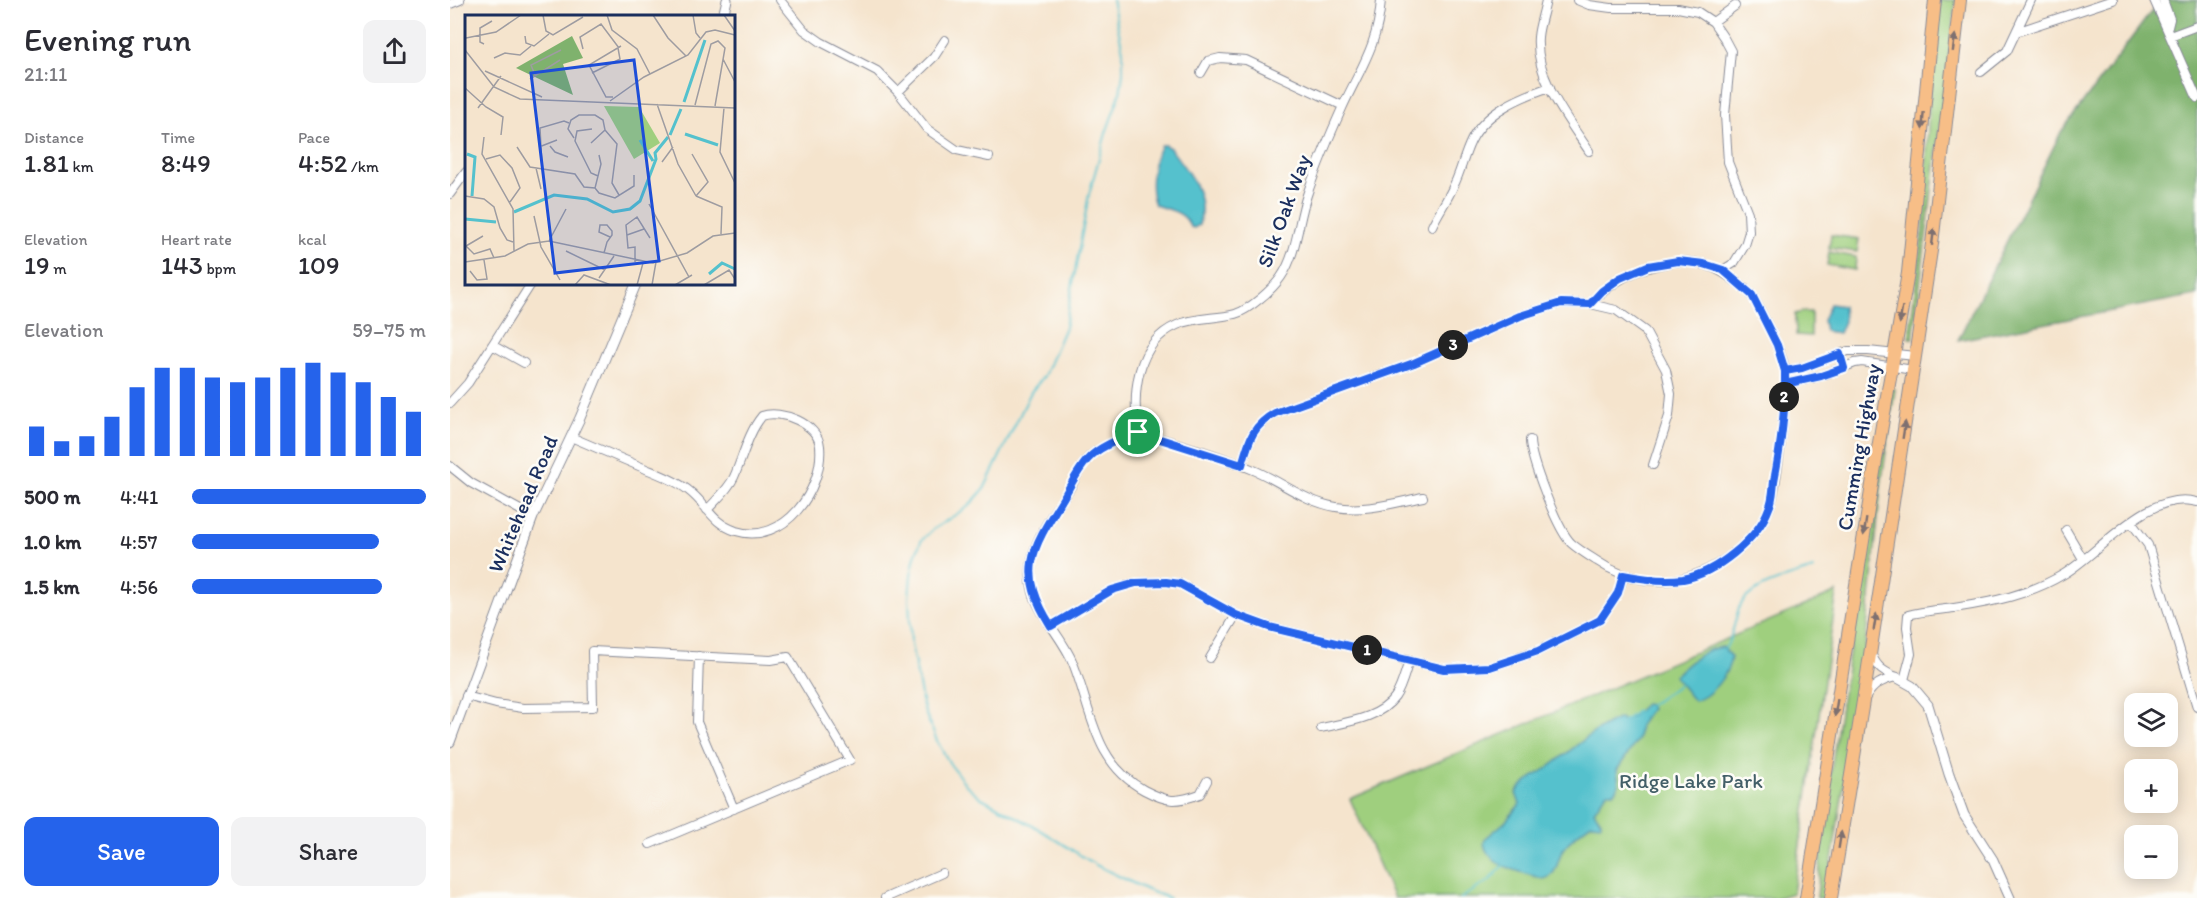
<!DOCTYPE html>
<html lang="en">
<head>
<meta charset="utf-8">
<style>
  :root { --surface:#fff; --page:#f2f2f3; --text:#2b2b33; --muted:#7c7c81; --accent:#2563eb }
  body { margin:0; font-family:Itim,sans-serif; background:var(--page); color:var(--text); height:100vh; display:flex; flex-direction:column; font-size:22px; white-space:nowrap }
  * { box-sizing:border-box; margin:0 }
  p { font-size:20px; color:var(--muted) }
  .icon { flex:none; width:33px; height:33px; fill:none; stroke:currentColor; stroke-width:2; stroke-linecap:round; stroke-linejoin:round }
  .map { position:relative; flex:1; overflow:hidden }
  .side { display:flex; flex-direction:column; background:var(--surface); width:450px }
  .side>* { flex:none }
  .controls { position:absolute; left:1674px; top:693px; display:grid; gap:12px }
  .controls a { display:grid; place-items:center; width:54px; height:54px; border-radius:12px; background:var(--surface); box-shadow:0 3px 15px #0003; font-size:30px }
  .pin { position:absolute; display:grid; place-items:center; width:51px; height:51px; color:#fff; margin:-26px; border:3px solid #fff; border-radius:50%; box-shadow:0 2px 6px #0007 }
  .km { position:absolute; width:30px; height:30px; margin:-15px; border-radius:50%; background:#222; color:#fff; font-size:16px; line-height:30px; text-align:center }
  .round { display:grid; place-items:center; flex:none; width:63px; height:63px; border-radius:12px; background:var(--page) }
  .headline { display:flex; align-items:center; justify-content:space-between; height:102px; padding:0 24px }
  h1 { font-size:33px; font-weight:600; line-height:45px }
  .metrics { display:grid; grid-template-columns:repeat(3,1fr); gap:9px; height:102px; padding:6px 24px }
  .metrics div { display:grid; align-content:center }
  .metrics b { font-size:26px; font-weight:600 }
  .metrics small { font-size:16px; font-weight:400 }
  .metrics p { font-size:16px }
  .chart { height:168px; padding:12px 24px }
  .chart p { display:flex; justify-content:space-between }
  .chart svg { width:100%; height:108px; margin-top:6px; stroke:var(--accent); stroke-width:6 }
  .action { display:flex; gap:12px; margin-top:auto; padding:12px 24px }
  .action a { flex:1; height:69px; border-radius:12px; background:var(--accent); color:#fff; font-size:24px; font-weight:600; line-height:69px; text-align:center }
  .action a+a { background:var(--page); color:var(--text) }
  ul { padding:0 24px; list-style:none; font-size:20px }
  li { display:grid; grid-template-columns:96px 72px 1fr; align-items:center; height:45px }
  li i { height:15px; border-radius:8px; background:var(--accent) }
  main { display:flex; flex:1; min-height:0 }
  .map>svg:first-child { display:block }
  .green { fill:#9fcf7e; stroke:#5d7f6e; stroke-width:1.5 }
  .forest { fill:#7fb26d; stroke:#4d7066; stroke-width:1.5 }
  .water { fill:#54c1cd; stroke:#387896; stroke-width:1.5 }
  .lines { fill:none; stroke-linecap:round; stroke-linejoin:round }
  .stream { stroke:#54c1cd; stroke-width:2 }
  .minor-casing { stroke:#888a96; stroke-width:10 }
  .tertiary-casing { stroke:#888a96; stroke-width:11 }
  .trunk-casing { stroke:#888a96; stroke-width:14 }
  .minor { stroke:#fff; stroke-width:8 }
  .tertiary { stroke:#fff; stroke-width:9 }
  .trunk { stroke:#f7be87; stroke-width:12 }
  .oneway { fill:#7e6f70 }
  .route-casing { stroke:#fff; stroke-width:12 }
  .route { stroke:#2563eb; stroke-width:8 }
  .labels { text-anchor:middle; stroke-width:5; stroke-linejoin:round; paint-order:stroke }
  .street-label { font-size:21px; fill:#1b2f5e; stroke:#fdfcf7 }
  .park-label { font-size:21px; fill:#435f68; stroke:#fdfcf7 }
  .inset-river { fill:none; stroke:#54c1cd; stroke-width:3 }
  .inset-road { fill:none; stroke:#9e9ca1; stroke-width:1.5 }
  .view { fill:#1d4ed8; fill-opacity:0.15; stroke:#1d4ed8; stroke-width:3 }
  .inset-edge { fill:none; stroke:#1b2f5e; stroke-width:3 }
</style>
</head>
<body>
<main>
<section class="side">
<div class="headline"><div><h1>Evening run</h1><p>21:11</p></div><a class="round"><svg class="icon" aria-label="share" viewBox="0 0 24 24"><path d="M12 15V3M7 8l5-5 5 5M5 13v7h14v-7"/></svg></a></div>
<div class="metrics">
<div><p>Distance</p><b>1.81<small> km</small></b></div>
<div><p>Time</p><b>8:49</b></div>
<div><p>Pace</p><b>4:52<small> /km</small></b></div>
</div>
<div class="metrics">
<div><p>Elevation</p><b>19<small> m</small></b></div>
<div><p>Heart rate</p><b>143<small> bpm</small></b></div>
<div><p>kcal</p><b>109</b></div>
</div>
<div class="chart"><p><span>Elevation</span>59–75 m</p>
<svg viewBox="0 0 160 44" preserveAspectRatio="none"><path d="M5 44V32M15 44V38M25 44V36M35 44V28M45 44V16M55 44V8M65 44V8M75 44V12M85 44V14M95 44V12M105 44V8M115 44V6M125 44V10M135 44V14M145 44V20M155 44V26"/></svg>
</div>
<ul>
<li><b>500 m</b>4:41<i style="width:100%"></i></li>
<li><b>1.0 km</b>4:57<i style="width:80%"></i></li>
<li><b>1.5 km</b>4:56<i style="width:81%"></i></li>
</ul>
<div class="action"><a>Save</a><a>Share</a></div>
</section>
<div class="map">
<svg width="1747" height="898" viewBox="0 0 1747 898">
  <rect width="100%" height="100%" fill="#fdfcf7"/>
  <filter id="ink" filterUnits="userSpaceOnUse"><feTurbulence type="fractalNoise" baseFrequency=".0167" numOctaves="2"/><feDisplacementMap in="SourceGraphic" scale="12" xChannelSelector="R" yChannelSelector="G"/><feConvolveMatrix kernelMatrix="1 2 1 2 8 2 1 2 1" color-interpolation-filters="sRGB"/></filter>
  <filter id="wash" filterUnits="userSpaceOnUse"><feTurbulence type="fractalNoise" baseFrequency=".008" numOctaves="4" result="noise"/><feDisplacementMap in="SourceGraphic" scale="24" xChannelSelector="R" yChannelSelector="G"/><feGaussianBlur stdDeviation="1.35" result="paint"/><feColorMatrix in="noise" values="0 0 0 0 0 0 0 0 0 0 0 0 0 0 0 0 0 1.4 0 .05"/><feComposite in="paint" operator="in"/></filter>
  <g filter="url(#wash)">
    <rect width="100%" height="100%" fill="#f5e4cd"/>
    <path class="green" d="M 1490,0 L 1506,0 L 1463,338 L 1459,338 L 1474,220 L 1479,103 Z
      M 1381,235 L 1409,239 L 1407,252 L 1379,248 Z
      M 1379,252 L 1406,257 L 1405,270 L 1377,265 Z
      M 1352,312 L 1361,312 L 1361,336 L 1346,335 C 1347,328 1344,322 1345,314 Z
      M 1441,388 L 1445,389 L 1431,486 L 1414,658 L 1376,898 L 1367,898 L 1375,808 Z
      M 1387,592 L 1343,893 L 1326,898 L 944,898 L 900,799 Z"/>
    <path class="forest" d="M 1710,0 L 1747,0 L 1747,295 L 1508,340 L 1611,132 Z"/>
    <path class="water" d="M 711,145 L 715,145 L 720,148 C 738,172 758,194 749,225 L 744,228 L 740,227 C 736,211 718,210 705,205 C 698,187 702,162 711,145 Z
      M 1380,304 L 1393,306 L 1394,321 L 1389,333 L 1375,331 L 1373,320 Z
      M 1273,647 L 1281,657 C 1279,674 1261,697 1244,701 L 1224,676 C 1238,664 1253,648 1273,647 Z
      M 1195,704 L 1199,705 L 1201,709 L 1190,724 L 1188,739 L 1167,770 L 1169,784 L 1164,792 L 1157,792 L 1144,811 L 1151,821 L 1151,824 L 1142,823 C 1134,827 1118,842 1113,849 C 1106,861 1109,875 1093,879 C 1074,872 1036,867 1034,842 L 1036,838 L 1055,822 L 1070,804 L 1066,793 C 1073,781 1088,775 1099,767 C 1123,749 1142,730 1170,718 L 1174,721 L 1181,717 Z"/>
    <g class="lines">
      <path class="stream" d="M 662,0 L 673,51 L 673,73 L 670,94 L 656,133 L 639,194 L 615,327 L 594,376 L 581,392 L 534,489 L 519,506 L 482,530 L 471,541 L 465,556 L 461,575 L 459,598 L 461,644 L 474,710 L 487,741 L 500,764 L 516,785 L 530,797 L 587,828 L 646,865 L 697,890 L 719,898
        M 1275,649 C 1283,636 1284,623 1289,608 C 1299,585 1341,577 1363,569
        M 1199,706 L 1230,684
        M 1174,721 L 1187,711
        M 1011,898 L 1039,881 L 1054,865"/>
    </g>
  </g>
  <g filter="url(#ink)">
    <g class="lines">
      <g class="minor-casing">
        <path id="minor" d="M 330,0 L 354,30 L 371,42 L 427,71 L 448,92 L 477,129 L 507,150 L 539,157
          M 1096,0 C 1094,12 1089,25 1088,37 C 1085,78 1117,118 1139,151
          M 1127,0 L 1139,5 L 1161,8 L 1228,8 L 1248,12 L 1263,22 L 1274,38 L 1281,51 L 1275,115 L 1278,162 L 1298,213 L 1299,232 L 1295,245 L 1284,263 L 1273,270
          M 1704,0 L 1747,98
          M 1713,0 L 1720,19 L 1718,27
          M 0,4 L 10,0
          M 1263,22 L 1285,6
          M 1566,32 L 1663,0
          M 1720,36 L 1747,26
          M 1531,72 L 1557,51 L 1581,0
          M 751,73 L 758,61 L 770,58 L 796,60 L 893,106
          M 448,92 L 484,57 L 495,40
          M 0,194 L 16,172
          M 982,226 C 988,213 998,199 1004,185 C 1011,171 1014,155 1021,141 C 1035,112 1070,97 1100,87
          M 42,345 L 74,363
          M 1335,371 L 1352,368 L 1398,351 L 1418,351 L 1465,356
          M 1335,384 L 1371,376 L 1405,363 L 1412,362 L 1463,370
          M 0,403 L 18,383 L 81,284
          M 688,432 C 682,393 686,343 727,325 C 745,317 766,319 785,314 C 799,310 823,289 831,277 C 847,254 848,221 857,195 C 867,165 880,135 893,106 C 911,67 928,45 931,0
          M 121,437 C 144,447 166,456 189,466 C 205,473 224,479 238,490 C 258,505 260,522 286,531 C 334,546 374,489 370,446 C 368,424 331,409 312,416 C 298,433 293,457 284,477 C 278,490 266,500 257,510
          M 1080,440 C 1080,458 1107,529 1121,543 C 1129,550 1139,556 1147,561 C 1176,581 1214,587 1247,574 C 1277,563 1306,539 1319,509 C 1327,491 1338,389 1335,370 C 1332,354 1324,339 1317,324 C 1312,315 1308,304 1302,296 C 1299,291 1293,287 1289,284 C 1267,266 1246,258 1218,263 C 1185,269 1163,280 1140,304
          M 792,465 C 799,440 802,426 825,413 L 964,363 L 1070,316 L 1111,303 L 1140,304 L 1166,310 L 1195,331 L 1216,370 L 1221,394 L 1219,416 L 1203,465
          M 0,466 L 21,483 L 83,517
          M 1681,522 L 1698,545 L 1747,707
          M 1616,530 L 1633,559
          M 601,626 L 662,590 L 686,583 L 716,582 L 730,584 L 786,615 L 820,627 L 994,669 L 1040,667 L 1088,651 L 1150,620 L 1168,593 L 1174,575
          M 1422,655 C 1427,668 1434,671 1446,677
          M 249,656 L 247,722 L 284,809
          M 760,658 L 786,615
          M 1454,680 L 1461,654 L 1457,627 L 1458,615 C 1472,611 1489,610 1504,608 C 1543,602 1579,595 1614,574 C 1651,552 1698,489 1747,502
          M 16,696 L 46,704 L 73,708 L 143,707 L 142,651 L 321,660 L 338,657 L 400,760 L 200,844
          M 1416,697 C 1424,684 1431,681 1446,677
          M 871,728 C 896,722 929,719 945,697 C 952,687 955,672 959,661
          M 757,781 L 750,794 C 726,803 717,802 694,790 C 644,763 642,711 623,663 C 613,638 591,618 583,592 C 572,553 600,518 620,488 C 626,478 631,465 639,457 C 652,445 672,439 688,432 C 727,443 769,455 806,471 C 833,483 856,502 886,507 C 915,512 944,503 973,497
          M 435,898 L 492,873"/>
      </g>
      <g class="tertiary-casing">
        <path id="tertiary" d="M 273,16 L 277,0
          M 1446,677 L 1462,686 L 1478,705 L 1499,774 L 1514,815 L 1543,860 L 1560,898
          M 0,742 L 83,517 L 130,418 L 186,284"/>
      </g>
      <g class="trunk-casing">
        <path id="trunk" d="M 1356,898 L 1425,466 L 1458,273 L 1485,0
          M 1381,898 L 1413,701 L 1482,244 L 1510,0"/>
      </g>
      <use href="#minor" class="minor"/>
      <use href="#tertiary" class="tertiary"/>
      <use href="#trunk" class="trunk"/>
    </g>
    <defs><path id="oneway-solid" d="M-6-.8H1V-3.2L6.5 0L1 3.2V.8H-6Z" transform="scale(1.5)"/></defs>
    <g class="oneway">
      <use href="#oneway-solid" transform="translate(1504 43) rotate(-82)"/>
      <use href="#oneway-solid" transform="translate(1473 121) rotate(94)"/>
      <use href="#oneway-solid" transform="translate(1483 237) rotate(-83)"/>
      <use href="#oneway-solid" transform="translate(1451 315) rotate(99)"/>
      <use href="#oneway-solid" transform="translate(1454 430) rotate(-81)"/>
      <use href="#oneway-solid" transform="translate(1415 527) rotate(99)"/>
      <use href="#oneway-solid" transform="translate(1425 622) rotate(-81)"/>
      <use href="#oneway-solid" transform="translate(1386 708) rotate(99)"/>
      <use href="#oneway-solid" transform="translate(1390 840) rotate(-81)"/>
    </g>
  </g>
  <g class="lines" filter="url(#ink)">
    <g class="route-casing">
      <path id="route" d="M 688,432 C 672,439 651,445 639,458 C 628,469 620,487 612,500 C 581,550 567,572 601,626 L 662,590 L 686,583 L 716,582 L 730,584 L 786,615 L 819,627 L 994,669 L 1040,667 L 1088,651 L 1150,620 L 1168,593 L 1173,575 C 1193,579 1213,582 1233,579 C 1266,573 1308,539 1319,508 C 1323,500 1323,489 1324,481 C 1331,445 1336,407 1335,371 L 1352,368 L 1390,354 L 1394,368 L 1371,376 L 1335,384 L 1335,371 L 1327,345 L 1302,295 L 1273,270 L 1254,264 L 1228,261 L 1198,266 L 1170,278 L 1152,291 L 1140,304 L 1111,303 L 1070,316 L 964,363 L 825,413 C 802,426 799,440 792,465 L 688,432"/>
    </g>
    <use href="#route" class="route"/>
  </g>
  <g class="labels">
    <g class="street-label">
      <text transform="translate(834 211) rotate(-70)" y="7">Silk Oak Way</text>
      <text transform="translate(1409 447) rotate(-80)" y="7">Cumming Highway</text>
      <text transform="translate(73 504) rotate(-67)" y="7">Whitehead Road</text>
    </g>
    <g class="park-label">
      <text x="1241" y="788">Ridge Lake Park</text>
    </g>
  </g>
  <g transform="translate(15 15)">
    <rect width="270" height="270" fill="#f5e4cd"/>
    <path d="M 139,91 L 174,92 L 195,128 L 169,144 Z" fill="#9fcf7e"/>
    <path d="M 107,21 L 118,43 L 98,49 L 108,80 L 51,53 Z" fill="#7fb26d"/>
    <path class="inset-river" d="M 219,87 L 240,25M 220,119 L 253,130M 205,120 L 216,94M 175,125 L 188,146M 2,139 L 10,142 L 7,181M 49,197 L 89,180 L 122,184 L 148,197 L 165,194 L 175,186 L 191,144 L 190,138 L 203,122M 0,204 L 31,207M 244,259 L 257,248 L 270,254"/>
    <path class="inset-road" d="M 78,0 L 81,16 L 88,20 L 118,2M 142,0 L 147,15 L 172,34 L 185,59M 188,0 L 203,23 L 221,41M 228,0 L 231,18 L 235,23M 259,0 L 270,16M 60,21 L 61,28 L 69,31 L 84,19M 1,23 L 31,17 L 56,0M 19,29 L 15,27 L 15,13 L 27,6M 118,34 L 115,22 L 136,9 L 154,33M 0,35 L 29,72 L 55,84 L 270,93M 29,43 L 40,38 L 55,40 L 66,31M 258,44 L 270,67M 20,56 L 77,82M 127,58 L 155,44 L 153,33M 70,60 L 66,50 L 96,35M 65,64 L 95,45M 0,73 L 21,92 L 38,102 L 36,120M 148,82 L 141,82 L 124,50 L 156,31M 145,86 L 179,62 L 223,40 L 241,17 L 250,15 L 270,20M 192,89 L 213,149 L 231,181M 230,90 L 246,29 L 253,26 L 260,33 L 250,91M 13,93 L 36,61M 259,93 L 255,137 L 270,168M 127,114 L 112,116 L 110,126 L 126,158 L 133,161M 140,115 L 152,129 L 147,168 L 154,180M 19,122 L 17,139 L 48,194 L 49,236M 109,123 L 103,114 L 106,105 L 114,100 L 130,100 L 138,105 L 140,115 L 126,128M 85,131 L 90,137 L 103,142M 52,132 L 65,152 L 110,159 L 119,172 L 130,173M 74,132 L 92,125M 227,139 L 243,167 L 231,181M 134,140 L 136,149 L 130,173 L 134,178 L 150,183 L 169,171 L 169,160M 21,144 L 35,140 L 47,153 L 55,173 L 45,187M 0,147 L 0,170M 197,147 L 208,132M 77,151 L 75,113 L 99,106 L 104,108M 71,153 L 76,174M 0,181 L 19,184 L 29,192 L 35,213 L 42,225 L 48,227M 231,181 L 257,192 L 256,219M 184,189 L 224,262M 69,201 L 76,232 L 95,265M 162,220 L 179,214M 84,226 L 101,194M 0,230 L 9,239 L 25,234 L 29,243M 1,231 L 18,221M 101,236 L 140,255M 139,238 L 142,227 L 147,220 L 147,216 L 142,210 L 135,210 L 134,217 L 145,222M 0,247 L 40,241 L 63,229 L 84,226 L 188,248 L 222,238 L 248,221 L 270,218M 170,247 L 170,232 L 163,233 L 161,210 L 172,202 L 185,223M 5,256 L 12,265 L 22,264 L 19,245M 134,263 L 149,241M 110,270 L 119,260 L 146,270M 172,270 L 178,248M 187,270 L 191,247M 210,270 L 227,260M 239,270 L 264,255 L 270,264"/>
    <path class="view" d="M 169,45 L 194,246 L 90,258 L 66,58 Z"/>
    <rect width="270" height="270" class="inset-edge"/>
  </g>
</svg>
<div class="controls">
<a><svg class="icon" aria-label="layers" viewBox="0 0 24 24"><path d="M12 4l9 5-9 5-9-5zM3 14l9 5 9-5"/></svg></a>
<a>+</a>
<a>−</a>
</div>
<div class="pin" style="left:688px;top:432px;background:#1e9e55"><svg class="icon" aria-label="arrive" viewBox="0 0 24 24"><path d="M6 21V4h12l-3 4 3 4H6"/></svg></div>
<b class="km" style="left:917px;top:650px">1</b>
<b class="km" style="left:1334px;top:397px">2</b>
<b class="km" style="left:1003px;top:345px">3</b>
</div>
</main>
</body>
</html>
